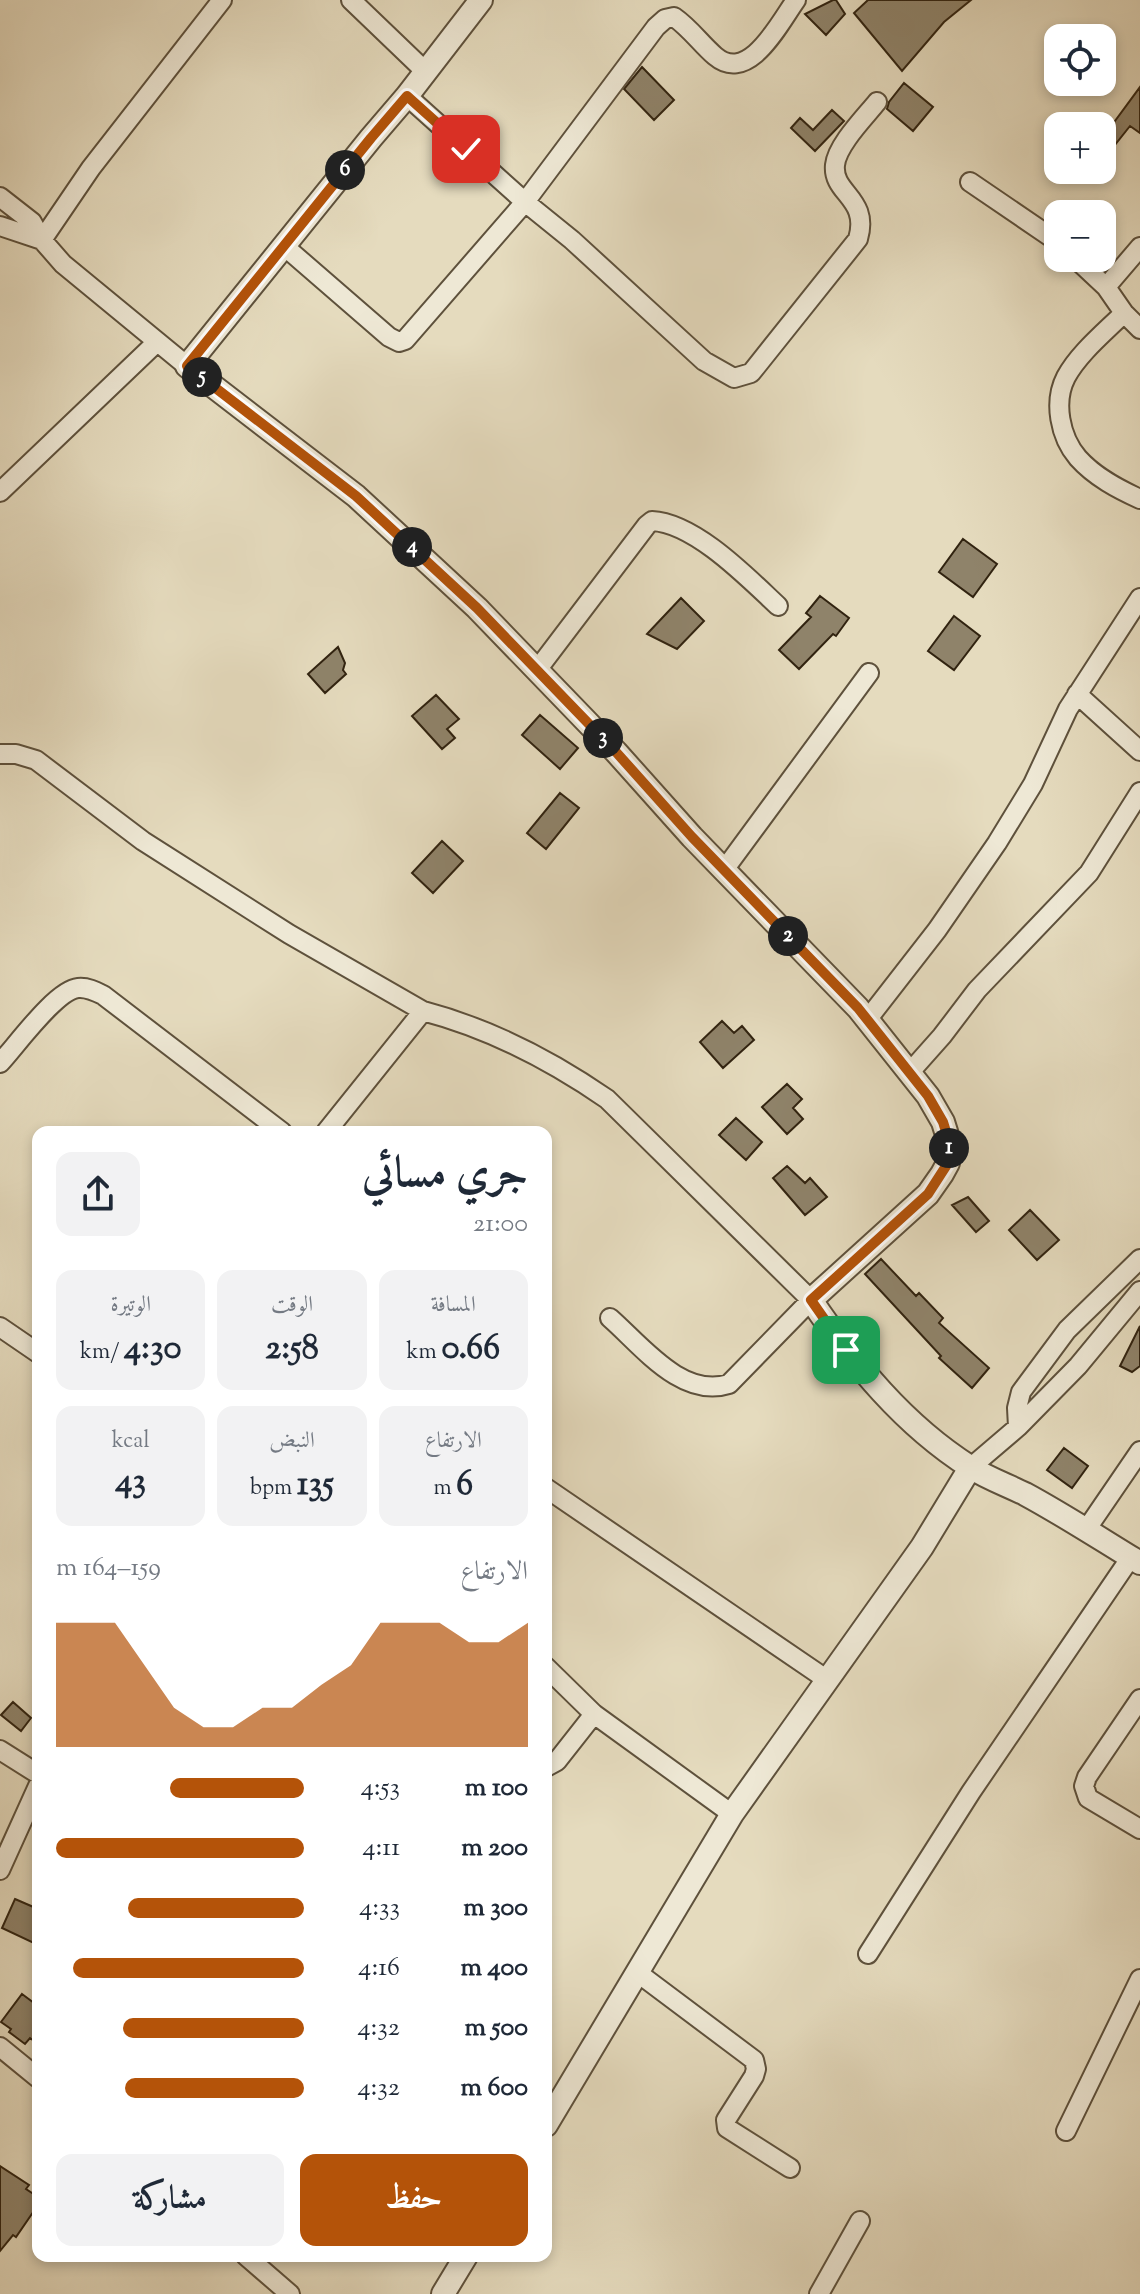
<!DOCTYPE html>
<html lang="ar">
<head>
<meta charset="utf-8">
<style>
  :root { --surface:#fff; --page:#f2f2f3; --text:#1f2937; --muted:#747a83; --accent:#b45309 }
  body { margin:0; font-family:"Sorts Mill Goudy",Amiri,serif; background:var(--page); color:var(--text); direction:rtl; height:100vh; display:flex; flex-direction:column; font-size:30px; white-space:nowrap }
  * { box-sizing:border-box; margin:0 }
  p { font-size:26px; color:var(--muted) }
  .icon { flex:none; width:44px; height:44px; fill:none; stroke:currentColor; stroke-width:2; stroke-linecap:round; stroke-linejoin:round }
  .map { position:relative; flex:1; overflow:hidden; direction:ltr }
  .sheet { position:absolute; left:32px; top:1126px; width:520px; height:1136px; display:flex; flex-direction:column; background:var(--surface); border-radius:16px; box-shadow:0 4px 12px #0003; direction:rtl }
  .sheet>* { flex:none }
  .tools { position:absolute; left:1044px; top:24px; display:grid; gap:16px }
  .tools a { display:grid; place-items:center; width:72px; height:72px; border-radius:16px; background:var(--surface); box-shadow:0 4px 12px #0003; font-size:40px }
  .pin { position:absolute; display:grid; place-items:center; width:68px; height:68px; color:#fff; margin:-34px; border-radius:16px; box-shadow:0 4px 12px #0006 }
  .km { position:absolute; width:40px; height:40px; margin:-20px; border-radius:50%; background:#222; color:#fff; font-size:22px; line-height:40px; text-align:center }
  .round { display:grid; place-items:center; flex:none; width:84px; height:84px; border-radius:16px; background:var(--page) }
  .head { display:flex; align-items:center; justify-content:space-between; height:136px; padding:0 24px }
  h1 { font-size:44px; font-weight:800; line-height:60px }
  .figures { display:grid; grid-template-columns:repeat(3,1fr); gap:12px; height:136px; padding:8px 24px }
  .figures div { display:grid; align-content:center; border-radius:16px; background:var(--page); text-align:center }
  .figures b { font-size:34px; font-weight:800 }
  .figures small { font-size:22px; font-weight:400 }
  .figures p { font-size:22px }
  .chart { height:224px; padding:16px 24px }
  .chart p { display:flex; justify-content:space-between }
  .chart svg { width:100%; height:144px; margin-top:8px; fill:var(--accent); opacity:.7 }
  .primary-button { display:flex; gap:16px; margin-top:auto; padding:16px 24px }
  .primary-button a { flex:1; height:92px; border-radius:16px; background:var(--accent); color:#fff; font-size:32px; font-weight:800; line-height:92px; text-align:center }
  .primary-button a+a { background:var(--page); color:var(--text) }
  ul { padding:0 24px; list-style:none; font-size:26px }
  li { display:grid; grid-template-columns:128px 96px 1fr; align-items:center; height:60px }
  li i { height:20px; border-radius:10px; background:var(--accent) }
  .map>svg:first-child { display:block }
  .building { fill:#8f836a; stroke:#312310; stroke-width:2 }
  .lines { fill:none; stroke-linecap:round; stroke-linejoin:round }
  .minor-casing { stroke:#5e513c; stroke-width:22 }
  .tertiary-casing { stroke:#5e513c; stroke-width:26 }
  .minor { stroke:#eee8d5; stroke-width:18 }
  .tertiary { stroke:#eee8d5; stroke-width:22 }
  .route-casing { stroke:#fff; stroke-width:16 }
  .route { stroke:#b45309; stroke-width:10 }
</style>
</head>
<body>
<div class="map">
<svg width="1140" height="2294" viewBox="0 0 1140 2294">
  <rect width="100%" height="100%" fill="#e5dbbe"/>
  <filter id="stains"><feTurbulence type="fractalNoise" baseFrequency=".0025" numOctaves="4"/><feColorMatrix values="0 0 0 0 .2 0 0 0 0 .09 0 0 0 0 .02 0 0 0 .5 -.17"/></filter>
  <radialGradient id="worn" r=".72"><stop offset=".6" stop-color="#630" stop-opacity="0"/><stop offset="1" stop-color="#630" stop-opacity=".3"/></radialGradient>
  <path class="building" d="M 833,0 L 836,0 L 845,14 L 826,35 L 805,14 Z
    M 868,0 L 971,0 L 944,22 L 902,71 L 854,13 Z
    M 642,67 L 674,100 L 654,120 L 624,89 Z
    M 904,83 L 933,107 L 913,131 L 887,109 L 889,102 Z
    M 1140,87 L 1140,133 L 1130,126 L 1110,151 L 1102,145 L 1102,135 L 1110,124 L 1112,125 Z
    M 832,110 L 844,121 L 815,151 L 791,128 L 800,118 L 813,130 Z
    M 963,539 L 997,564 L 973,597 L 939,572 Z
    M 820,596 L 849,618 L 836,636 L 833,634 L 799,669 L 779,650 L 811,617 L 806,613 Z
    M 681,598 L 704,621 L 677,649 L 647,634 Z
    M 954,616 L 980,636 L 954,670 L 928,651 Z
    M 338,647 L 345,663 L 343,670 L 346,674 L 325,693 L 308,674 Z
    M 436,695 L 459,719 L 447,729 L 455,738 L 442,749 L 412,716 Z
    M 540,715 L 578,748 L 560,769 L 522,735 Z
    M 560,793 L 579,808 L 546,849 L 527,833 Z
    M 442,841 L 463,861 L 433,893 L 412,873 Z
    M 722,1021 L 734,1033 L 742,1026 L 754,1040 L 723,1068 L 700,1042 Z
    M 787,1084 L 802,1099 L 793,1108 L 803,1119 L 787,1134 L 762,1107 Z
    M 736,1118 L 762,1142 L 746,1160 L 719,1135 Z
    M 787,1166 L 805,1183 L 810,1178 L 827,1197 L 805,1215 L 773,1178 Z
    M 968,1197 L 989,1221 L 976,1232 L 952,1205 Z
    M 1030,1210 L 1059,1240 L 1037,1260 L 1009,1230 Z
    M 881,1259 L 916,1296 L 919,1293 L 943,1318 L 939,1323 L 989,1368 L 972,1388 L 939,1358 L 941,1356 L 865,1274 Z
    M 1140,1326 L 1140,1366 L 1132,1372 L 1120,1366 Z
    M 1064,1448 L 1088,1466 L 1072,1488 L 1047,1470 Z
    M 13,1702 L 31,1718 L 21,1731 L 1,1715 Z
    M 15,1899 L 38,1909 L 38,1945 L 2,1928 Z
    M 22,1994 L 38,2006 L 38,2044 L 30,2038 L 25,2044 L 9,2032 L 11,2029 L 1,2022 Z
    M 0,2166 L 29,2185 L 26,2189 L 38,2197 L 38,2205 L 16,2237 L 13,2235 L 0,2251 Z"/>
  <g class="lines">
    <g class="minor-casing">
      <path id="minor" d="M 351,0 L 426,72
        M 407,96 L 525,202 L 572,240 L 704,361 L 734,378 L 751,373 L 858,239 C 870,198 832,194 835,165 C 837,145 865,117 877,102
        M 970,182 L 1058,242
        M 0,197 L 32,222 L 42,240 L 63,264 L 187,366
        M 0,226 L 42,240 L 91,168 L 222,0
        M 284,246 L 389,337 L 399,342 L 405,340 L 525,202 L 656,27 L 665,19 L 674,17 C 690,28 701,44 715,56 C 749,85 780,22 796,0
        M 1075,258 L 1106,287 L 1124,313 L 1140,329
        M 1106,287 L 1140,247
        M 1124,313 C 1105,332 1079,353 1066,377 C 1053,402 1060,437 1078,458 C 1095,477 1118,489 1140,499
        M 0,492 L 157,342
        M 537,670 L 647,525 L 652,521 C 695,523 748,578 778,606
        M 1077,694 L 1140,751
        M 0,754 L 16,754 L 36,760 L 143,841 L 289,934 L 423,1011
        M 724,870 L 869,673
        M 867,1020 L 937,930 L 997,843 L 1033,784 L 1068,709 L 1140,598
        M 0,1063 C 16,1046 56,990 78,988 C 87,987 95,991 103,995 L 282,1132
        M 910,1072 L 942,1036 L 977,990 L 1089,873 L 1140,792
        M 326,1132 L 423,1011 C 488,1028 552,1061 607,1099 L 811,1300 L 729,1384 C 682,1399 642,1346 610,1318
        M 0,1327 L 38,1353
        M 1018,1427 L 1017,1408 L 1021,1392 L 1067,1330 L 1140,1259
        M 970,1468 L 1018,1427 L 1078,1366 L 1140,1291
        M 546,1488 L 826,1679
        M 1086,1530 L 1140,1451
        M 546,1667 L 594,1714 L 732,1814
        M 1140,1699 L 1087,1777 L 1084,1786 L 1088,1798 L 1140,1829
        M 0,1750 L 38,1774
        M 546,1767 L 557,1761 L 594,1714
        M 0,1870 L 38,1786
        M 868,1954 L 971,1792 L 1131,1557
        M 638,1973 L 754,2060 L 756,2069 L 754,2076 L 726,2120 L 727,2128 L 790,2168
        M 0,2047 L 38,2078
        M 1066,2131 L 1140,1979
        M 246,2256 L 290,2294
        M 819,2294 L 860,2221"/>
    </g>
    <g class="tertiary-casing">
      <path id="tertiary" d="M 481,0 L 407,96 L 371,138 L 187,366 L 356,496 L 477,608 L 616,752 L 692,837 L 858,1008 L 928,1096 L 943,1122 L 948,1138 L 948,1163 L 942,1174 L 928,1194 L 811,1300 C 854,1364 904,1425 970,1467 C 987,1478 1007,1485 1025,1494 C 1064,1515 1102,1540 1140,1563
        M 546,2125 L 732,1814 L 922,1547 L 970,1468
        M 443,2294 L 466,2256"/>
    </g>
    <use href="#minor" class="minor"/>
    <use href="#tertiary" class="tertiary"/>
  </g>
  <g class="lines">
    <g class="route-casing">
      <path id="route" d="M 466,149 L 407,96 L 371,138 L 187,366 L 356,496 L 477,608 L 616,752 L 692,837 L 858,1008 L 928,1096 L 943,1122 L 948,1138 L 948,1163 L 928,1194 L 811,1300 L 846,1350"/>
    </g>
    <use href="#route" class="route"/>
  </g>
  <rect width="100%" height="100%" filter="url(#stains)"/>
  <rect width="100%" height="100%" fill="url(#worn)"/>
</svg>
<div class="tools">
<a><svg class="icon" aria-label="locate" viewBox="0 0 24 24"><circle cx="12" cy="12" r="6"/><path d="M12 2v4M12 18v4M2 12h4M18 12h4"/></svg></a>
<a>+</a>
<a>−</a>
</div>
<div class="pin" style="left:846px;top:1350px;background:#1e9e55"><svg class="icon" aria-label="arrive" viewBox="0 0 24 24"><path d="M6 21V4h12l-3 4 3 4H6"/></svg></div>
<div class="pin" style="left:466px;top:149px;background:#d93025"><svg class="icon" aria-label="check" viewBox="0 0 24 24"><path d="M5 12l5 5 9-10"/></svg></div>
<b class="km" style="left:949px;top:1148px">1</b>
<b class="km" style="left:788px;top:936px">2</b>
<b class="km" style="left:603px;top:738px">3</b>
<b class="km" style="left:412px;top:547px">4</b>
<b class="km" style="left:202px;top:377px">5</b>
<b class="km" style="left:345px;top:170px">6</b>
<section class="sheet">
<div class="head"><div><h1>جري مسائي</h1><p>21:00</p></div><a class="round"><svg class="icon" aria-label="share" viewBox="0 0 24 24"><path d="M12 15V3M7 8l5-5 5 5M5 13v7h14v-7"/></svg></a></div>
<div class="figures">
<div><p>المسافة</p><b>0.66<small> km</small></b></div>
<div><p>الوقت</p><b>2:58</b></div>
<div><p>الوتيرة</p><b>4:30<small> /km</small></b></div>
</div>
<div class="figures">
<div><p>الارتفاع</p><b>6<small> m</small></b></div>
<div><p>النبض</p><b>135<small> bpm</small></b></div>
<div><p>kcal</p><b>43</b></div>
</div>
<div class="chart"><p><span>الارتفاع</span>159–164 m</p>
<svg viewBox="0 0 160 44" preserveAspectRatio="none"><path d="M0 44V6L10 6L20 6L30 19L40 32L50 38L60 38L70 32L80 32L90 25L100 19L110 6L120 6L130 6L140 12L150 12L160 6V44z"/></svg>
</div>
<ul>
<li><b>100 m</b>4:53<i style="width:54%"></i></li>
<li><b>200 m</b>4:11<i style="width:100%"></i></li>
<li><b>300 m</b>4:33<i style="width:71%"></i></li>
<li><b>400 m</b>4:16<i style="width:93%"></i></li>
<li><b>500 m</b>4:32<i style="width:73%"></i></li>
<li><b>600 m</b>4:32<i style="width:72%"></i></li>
</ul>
<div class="primary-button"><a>حفظ</a><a>مشاركة</a></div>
</section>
</div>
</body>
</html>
